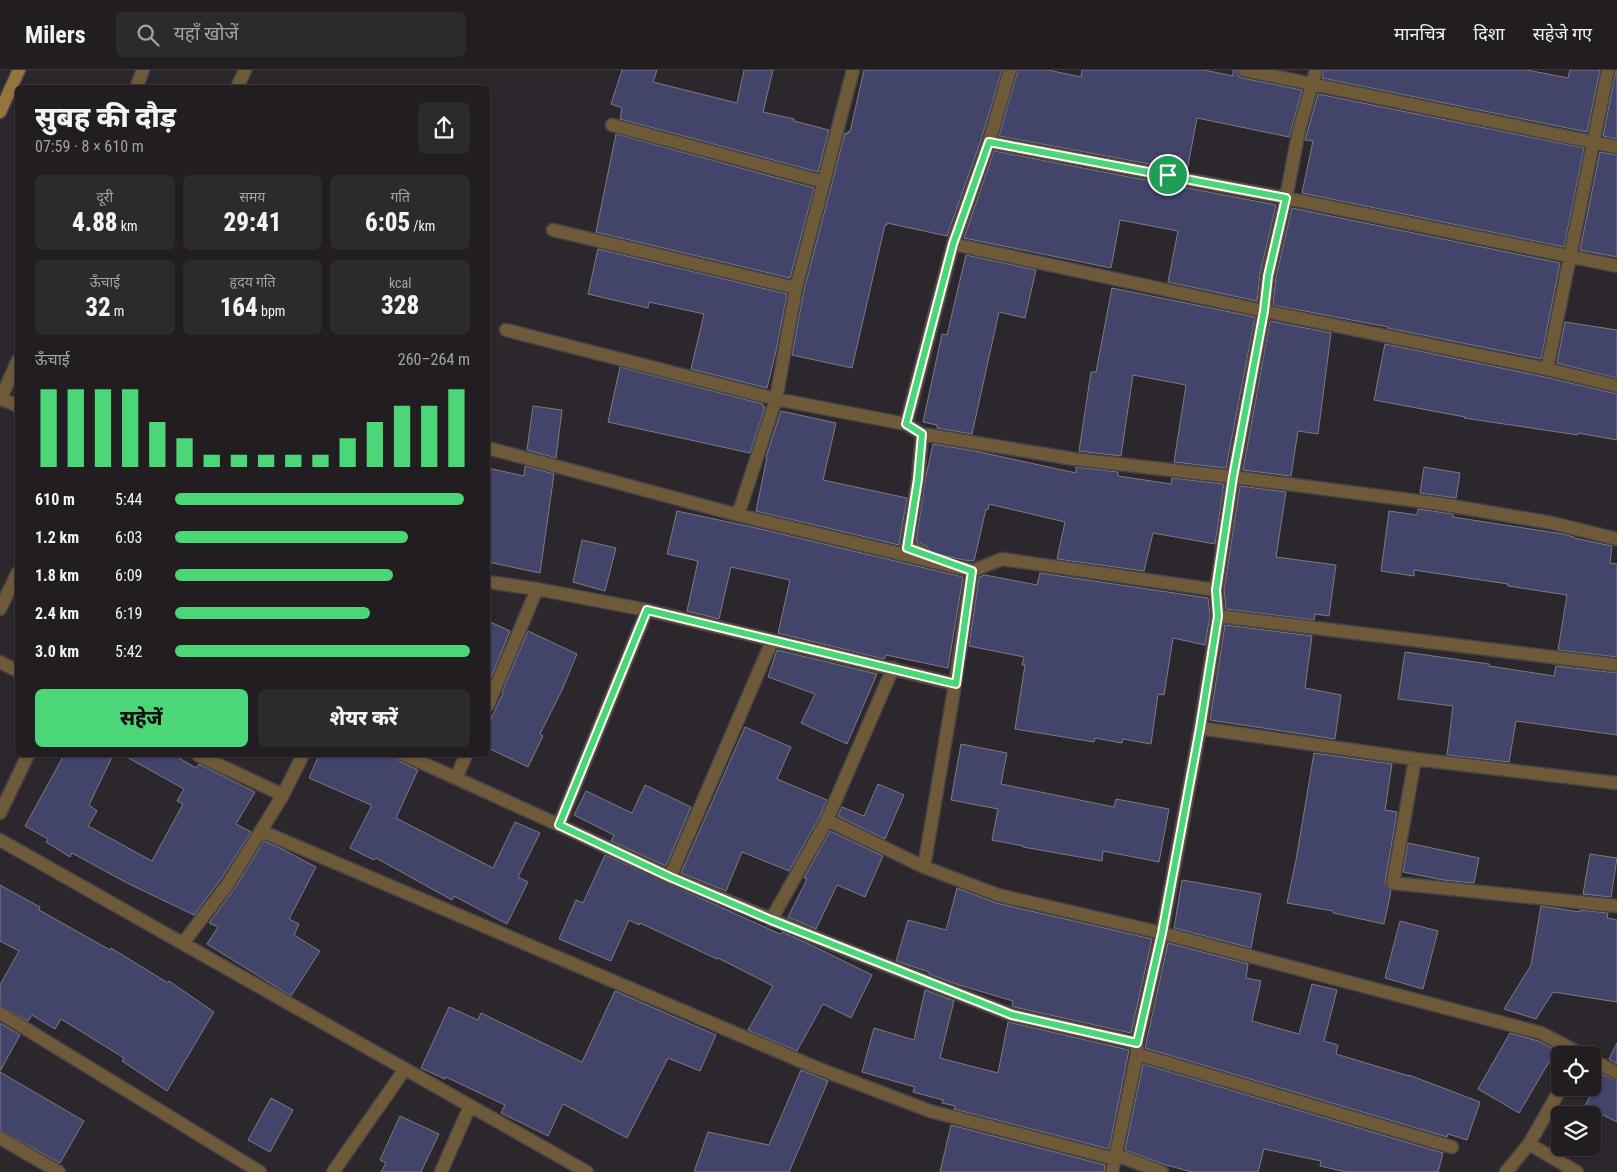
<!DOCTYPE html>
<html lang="hi">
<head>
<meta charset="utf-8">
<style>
  :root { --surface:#211d21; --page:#2d2a2e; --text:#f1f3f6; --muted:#a2a2a5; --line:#3e3b3f; --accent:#4bd677 }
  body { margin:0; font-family:"Roboto Condensed","Noto Sans Devanagari",sans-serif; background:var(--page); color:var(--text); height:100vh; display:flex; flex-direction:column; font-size:19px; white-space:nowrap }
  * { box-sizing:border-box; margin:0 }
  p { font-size:16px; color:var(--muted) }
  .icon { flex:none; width:28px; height:28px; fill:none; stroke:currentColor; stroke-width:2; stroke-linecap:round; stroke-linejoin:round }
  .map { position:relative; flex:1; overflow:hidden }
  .side { position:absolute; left:15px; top:15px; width:475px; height:672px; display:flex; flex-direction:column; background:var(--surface); border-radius:8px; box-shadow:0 1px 4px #0004,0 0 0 1px var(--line) }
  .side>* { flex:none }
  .controls { position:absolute; left:1551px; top:976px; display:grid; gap:10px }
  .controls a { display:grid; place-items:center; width:50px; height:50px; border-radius:8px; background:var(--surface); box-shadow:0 1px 4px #0004,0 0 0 1px var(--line); font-size:25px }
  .pin { position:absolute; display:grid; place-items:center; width:42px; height:42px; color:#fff; margin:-21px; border:2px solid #fff; border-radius:50%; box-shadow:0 1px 5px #0007 }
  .round { display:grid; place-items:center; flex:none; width:52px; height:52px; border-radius:8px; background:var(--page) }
  .headline { display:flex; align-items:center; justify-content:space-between; height:85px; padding:0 20px }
  h1 { font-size:28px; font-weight:800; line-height:38px }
  .stats { display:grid; grid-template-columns:repeat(3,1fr); gap:8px; height:85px; padding:5px 20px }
  .stats div { display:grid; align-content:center; border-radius:8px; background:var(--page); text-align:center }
  .stats b { font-size:25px; font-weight:800 }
  .stats small { font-size:14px; font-weight:400 }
  .stats p { font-size:14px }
  .chart { height:140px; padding:10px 20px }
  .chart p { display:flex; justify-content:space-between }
  .chart svg { width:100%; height:90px; margin-top:5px; stroke:var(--accent); stroke-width:6 }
  .primary-button { display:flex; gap:10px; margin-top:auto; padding:10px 20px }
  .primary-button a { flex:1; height:58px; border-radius:8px; background:var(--accent); color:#111; font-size:20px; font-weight:800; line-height:58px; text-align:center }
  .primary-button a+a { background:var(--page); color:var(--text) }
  ul { padding:0 20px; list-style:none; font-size:16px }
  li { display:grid; grid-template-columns:80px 60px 1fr; align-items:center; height:38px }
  li i { height:12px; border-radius:6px; background:var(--accent) }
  header { display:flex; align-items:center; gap:30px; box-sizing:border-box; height:70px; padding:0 25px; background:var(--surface); border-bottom:1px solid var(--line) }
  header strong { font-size:24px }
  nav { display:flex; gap:28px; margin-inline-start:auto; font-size:18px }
  .search { width:350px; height:45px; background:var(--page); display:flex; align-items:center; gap:12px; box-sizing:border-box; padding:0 18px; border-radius:8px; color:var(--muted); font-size:19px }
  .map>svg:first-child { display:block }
  .building { fill:#43446a; stroke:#7a7b82 }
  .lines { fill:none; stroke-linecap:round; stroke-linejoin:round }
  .street-casing { stroke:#474347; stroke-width:15 }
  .secondary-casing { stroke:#474347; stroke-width:15 }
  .street { stroke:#6e5a39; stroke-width:12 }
  .secondary { stroke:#95753d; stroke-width:12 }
  .route-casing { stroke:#fff; stroke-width:10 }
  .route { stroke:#4bd677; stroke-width:6 }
</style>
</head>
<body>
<header>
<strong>Milers</strong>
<div class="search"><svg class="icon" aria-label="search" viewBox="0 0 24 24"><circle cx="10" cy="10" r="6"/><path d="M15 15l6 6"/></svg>यहाँ खोजें</div>
<nav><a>मानचित्र</a><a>दिशा</a><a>सहेजे गए</a></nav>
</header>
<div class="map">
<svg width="1617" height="1102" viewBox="0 0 1617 1102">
  <rect width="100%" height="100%" fill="#2c272c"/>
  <path class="building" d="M 622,0 L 657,0 L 653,12 L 737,33 L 744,0 L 773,0 L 763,42 L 794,49 L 794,51 L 829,60 L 818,102 L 620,49 L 622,38 L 611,34 Z
    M 864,0 L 1002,0 L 981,70 L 947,166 L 887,153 L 887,155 L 885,155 L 852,298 L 792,285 L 804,220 L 845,63 L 848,64 L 848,61 L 850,62 Z
    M 1018,0 L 1048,0 L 1081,7 L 1082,0 L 1204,0 L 1233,6 L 1233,0 L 1236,0 L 1238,6 L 1242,8 L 1302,20 L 1289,67 L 1197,48 L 1187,101 L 999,66 Z
    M 1324,0 L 1527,0 L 1568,8 L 1570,0 L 1600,0 L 1587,62 L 1322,8 Z
    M 1616,0 L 1617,0 L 1617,69 L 1603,66 Z
    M 1318,24 L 1584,78 L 1564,177 L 1302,123 L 1313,71 L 1305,70 Z
    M 616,64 L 814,118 L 790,208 L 596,162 Z
    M 994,81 L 1276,135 L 1260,204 L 1257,231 L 1168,212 L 1178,161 L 1120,150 L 1111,198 L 964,168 Z
    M 1600,82 L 1617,85 L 1617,187 L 1580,180 Z
    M 1292,138 L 1560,193 L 1541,289 L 1388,258 L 1388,257 L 1273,235 L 1276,207 Z
    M 598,179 L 787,224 L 776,281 L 767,318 L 691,299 L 704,244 L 649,232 L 648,238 L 588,224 Z
    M 966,185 L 1036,200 L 1025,248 L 999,242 L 972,364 L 937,358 L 937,355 L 923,352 L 942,264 L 947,265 Z
    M 1112,218 L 1255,247 L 1226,398 L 1174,392 L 1186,315 L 1133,305 L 1121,386 L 1079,381 L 1091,302 L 1096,302 Z
    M 1270,251 L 1331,263 L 1318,364 L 1298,361 L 1291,406 L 1243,400 Z
    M 1565,252 L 1617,260 L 1617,308 L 1557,293 Z
    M 1385,274 L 1545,307 L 1617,324 L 1617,370 L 1578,363 L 1578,365 L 1464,348 L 1465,347 L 1374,330 Z
    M 620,297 L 763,334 L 763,337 L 765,337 L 750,383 L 608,352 Z
    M 533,336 L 562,340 L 556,388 L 527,380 Z
    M 781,341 L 836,353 L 823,410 L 907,428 L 899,475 L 756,441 L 767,387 L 766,387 Z
    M 933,374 L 975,381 L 1076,403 L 1076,397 L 1118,402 L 1118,406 L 1171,414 L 1172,408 L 1224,414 L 1215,474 L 1153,463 L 1144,501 L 1057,489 L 1065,452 L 989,434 L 988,440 L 986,439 L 974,491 L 963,490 L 929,482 L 927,476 L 916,472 L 926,406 Z
    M 525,396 L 554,404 L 540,503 L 488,492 L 488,398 L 524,406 Z
    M 1424,397 L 1460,403 L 1456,428 L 1420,423 Z
    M 1240,416 L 1286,422 L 1276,487 L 1336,495 L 1329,546 L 1315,544 L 1314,550 L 1226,539 L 1224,520 Z
    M 1418,439 L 1453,444 L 1453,447 L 1563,464 L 1574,467 L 1574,468 L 1612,476 L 1610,493 L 1617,494 L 1617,587 L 1558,580 L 1567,525 L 1508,516 L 1508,514 L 1414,500 L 1414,506 L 1381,501 L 1389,441 L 1417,445 Z
    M 677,441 L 752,457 L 963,507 L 948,598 L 886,585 L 884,589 L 778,563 L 790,510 L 731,497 L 719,549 L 687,541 L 698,491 L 667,484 Z
    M 582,470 L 616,478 L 605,521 L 573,512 Z
    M 1040,503 L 1208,528 L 1210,546 L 1205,575 L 1173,568 L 1164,625 L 1158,624 L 1151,674 L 1123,669 L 1122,673 L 1095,668 L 1094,672 L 1015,659 L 1025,595 L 1022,595 L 1024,587 L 969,576 L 979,507 L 985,505 L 1037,515 Z
    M 488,551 L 510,561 L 488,615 Z
    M 1225,555 L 1312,566 L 1305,618 L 1341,625 L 1335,669 L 1210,650 Z
    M 528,561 L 577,584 L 562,620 L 540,664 L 543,666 L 528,697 L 488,678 L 488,655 L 503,623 L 502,622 Z
    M 777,580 L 877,604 L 847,674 L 801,653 L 815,624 L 768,607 Z
    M 1405,582 L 1489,594 L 1489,596 L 1554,606 L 1556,596 L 1617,603 L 1617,665 L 1516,651 L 1509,692 L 1447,685 L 1453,636 L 1398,629 Z
    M 745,657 L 791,677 L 777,709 L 827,730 L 820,746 L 789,801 L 742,782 L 726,821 L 681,803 Z
    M 961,674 L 1007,683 L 1001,714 L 1114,737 L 1116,729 L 1169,739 L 1159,792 L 1103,781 L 1102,791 L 1023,777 L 1023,776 L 992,770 L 998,739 L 951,730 Z
    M 1314,683 L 1392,694 L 1385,740 L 1397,742 L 1385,812 L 1386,816 L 1391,821 L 1384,854 L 1333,843 L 1333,841 L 1287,833 L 1296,790 Z
    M 64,685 L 113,685 L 89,735 L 97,741 L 88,756 L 152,791 L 183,734 L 177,731 L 184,719 L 123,685 L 174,685 L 196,698 L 199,694 L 255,722 L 236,754 L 251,762 L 221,809 L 194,845 L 127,813 L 72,783 L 70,787 L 46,772 L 48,769 L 25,756 Z
    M 319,685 L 397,685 L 398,689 L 401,692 L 418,700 L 396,748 L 493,798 L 515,752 L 540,763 L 518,807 L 528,812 L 507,854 L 454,826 L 452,830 L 376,788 L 374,790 L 350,778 L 371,737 L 371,735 L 309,708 Z
    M 878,714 L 904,725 L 885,769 L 838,746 L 842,737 L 864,746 Z
    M 645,715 L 691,737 L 666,796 L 611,771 L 614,765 L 574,745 L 586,721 L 632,743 Z
    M 830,761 L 883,786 L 865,827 L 837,815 L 816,859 L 788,847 L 807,809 L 804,808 Z
    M 264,771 L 282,779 L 316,797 L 289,849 L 299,854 L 294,865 L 320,881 L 291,926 L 207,874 L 218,857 L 209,853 L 235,818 Z
    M 1408,773 L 1479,788 L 1474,813 L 1443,810 L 1403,802 Z
    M 1590,784 L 1617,788 L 1611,827 L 1583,824 Z
    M 605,785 L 780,864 L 782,862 L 809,874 L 872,905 L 851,948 L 823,934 L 797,981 L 748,960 L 773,916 L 718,888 L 717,889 L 640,853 L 639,855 L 629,850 L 611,891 L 559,869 L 576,830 L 583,833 Z
    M 1182,810 L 1261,824 L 1251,878 L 1174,858 Z
    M 0,815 L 40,837 L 39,840 L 110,880 L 111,878 L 168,913 L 169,911 L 214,942 L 167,1021 L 122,991 L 124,988 L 61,949 L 55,959 L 32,945 L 28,951 L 0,935 L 0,915 L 19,881 L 0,871 Z
    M 957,818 L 996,833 L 1152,869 L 1131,963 L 1014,937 L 1012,936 L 1013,931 L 959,915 L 929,904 L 929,902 L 896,891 L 908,850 L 946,860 Z
    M 1541,836 L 1580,842 L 1580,840 L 1608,843 L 1607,848 L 1617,850 L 1617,932 L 1553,922 L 1536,949 L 1504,939 L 1531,895 Z
    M 1400,851 L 1438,861 L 1423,919 L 1385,908 Z
    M 1168,873 L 1248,894 L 1246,908 L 1261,911 L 1252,951 L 1299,964 L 1312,914 L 1337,920 L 1324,971 L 1338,975 L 1336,984 L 1409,1006 L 1409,1005 L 1480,1032 L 1467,1070 L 1448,1064 L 1447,1067 L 1145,978 Z
    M 925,920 L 954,931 L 940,988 L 998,1003 L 1008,952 L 1129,980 L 1109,1079 L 954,1039 L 955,1036 L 942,1033 L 943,1030 L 913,1022 L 915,1017 L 862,1002 L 874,958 L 914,970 Z
    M 615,921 L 716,965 L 700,1001 L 668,988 L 627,1068 L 563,1034 L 548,1066 L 501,1043 L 505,1035 L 446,1007 L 445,1009 L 421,998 L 449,937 L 478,950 L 481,943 L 582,992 Z
    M 0,953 L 20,965 L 0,1001 Z
    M 1510,963 L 1538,971 L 1556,980 L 1519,1043 L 1478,1019 Z
    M 1617,973 L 1617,994 L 1609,989 Z
    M 1143,994 L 1443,1083 L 1438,1102 L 1346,1102 L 1320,1096 L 1321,1091 L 1264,1079 L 1258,1102 L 1192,1102 L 1166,1095 L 1125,1080 Z
    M 801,1000 L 828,1011 L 789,1102 L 694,1102 L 708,1062 L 769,1075 Z
    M 0,1002 L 84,1051 L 60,1093 L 0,1060 Z
    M 1601,1004 L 1617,1011 L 1617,1052 L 1585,1036 Z
    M 271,1028 L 293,1040 L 270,1082 L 248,1070 Z
    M 400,1046 L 439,1064 L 421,1102 L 381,1102 L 386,1093 L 380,1090 Z
    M 951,1055 L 1105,1095 L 1104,1102 L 940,1102 Z"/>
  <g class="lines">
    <g class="street-casing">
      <path id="street" d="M 1244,0 L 1617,77
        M 136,18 L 143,0
        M 237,18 L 245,0
        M 612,55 L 824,112
        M 989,72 L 1286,128 L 1617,196
        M 553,160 L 796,218
        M 953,174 L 1264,241 L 1547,299 L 1617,316
        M 506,260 L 776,329 L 906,354 L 922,364 L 1074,389 L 1233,407 L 1441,434 L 1552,453 L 1617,469
        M 1547,299 L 1608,0
        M 0,328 L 18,336
        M 0,330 L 18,290
        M 906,354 L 953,174 L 989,72 L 1010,0
        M 488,378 L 738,445 L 972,501 L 1002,489 L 1216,520
        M 738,445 L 776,329 L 796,218 L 853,0
        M 921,482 L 907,477 L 918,409 L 922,364
        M 488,512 L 537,519 L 647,540 L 955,614
        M 0,539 L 18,502
        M 1218,546 L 1617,595
        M 0,592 L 18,601
        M 488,635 L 537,519
        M 1200,658 L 1415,689 L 1617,713
        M 198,685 L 283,725
        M 405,685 L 559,755 L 670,807 L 829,873 L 1012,945 L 1137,973
        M 1415,689 L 1393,813 L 1617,836
        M 456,708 L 466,685
        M 0,743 L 28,685
        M 827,750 L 924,797 L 998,825 L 1162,863 L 1541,963 L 1583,985
        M 559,755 L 647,540
        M 261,761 L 817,998 L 930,1041 L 1115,1089
        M 0,770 L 587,1102
        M 924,797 L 955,614 L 972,501 L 965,498
        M 670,807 L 772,571
        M 771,850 L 827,750 L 893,598
        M 183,873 L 228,814 L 283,725 L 303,685
        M 0,943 L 260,1102
        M 1137,984 L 1452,1077
        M 1592,990 L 1617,1003
        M 1561,1018 L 1529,1074 L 1577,1102
        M 0,1068 L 59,1102
        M 1116,1085 L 1162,1102
        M 333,1102 L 405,999
        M 441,1102 L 470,1036
        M 1112,1102 L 1137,984 L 1137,973 L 1162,863 L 1200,658 L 1218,546 L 1216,520 L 1233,407 L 1264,241 L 1268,206 L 1286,128 L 1299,60 L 1316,0
        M 1506,1102 L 1529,1074"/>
    </g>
    <g class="secondary-casing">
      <path id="secondary" d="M 0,42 L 19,0"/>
    </g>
    <use href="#street" class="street"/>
    <use href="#secondary" class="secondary"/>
  </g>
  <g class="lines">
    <g class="route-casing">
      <path id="route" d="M 989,72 L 1286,128 L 1268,206 L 1264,241 L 1233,407 L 1216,520 L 1218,546 L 1200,658 L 1162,863 L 1137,973 L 1012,945 L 771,850 L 670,807 L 559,755 L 647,540 L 956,614 L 972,501 L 907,478 L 918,409 L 922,364 L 906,354 L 953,174 Z"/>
    </g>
    <use href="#route" class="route"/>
  </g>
</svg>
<div class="controls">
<a><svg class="icon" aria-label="locate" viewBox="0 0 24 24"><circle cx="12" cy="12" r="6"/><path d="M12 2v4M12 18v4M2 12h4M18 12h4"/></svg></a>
<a><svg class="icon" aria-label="layers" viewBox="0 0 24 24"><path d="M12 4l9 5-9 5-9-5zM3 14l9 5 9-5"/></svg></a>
</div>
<div class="pin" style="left:1168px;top:105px;background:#1e9e55"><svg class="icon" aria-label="arrive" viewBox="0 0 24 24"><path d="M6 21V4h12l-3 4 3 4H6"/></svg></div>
<section class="side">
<div class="headline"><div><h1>सुबह की दौड़</h1><p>07:59 · 8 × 610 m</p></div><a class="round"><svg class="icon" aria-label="share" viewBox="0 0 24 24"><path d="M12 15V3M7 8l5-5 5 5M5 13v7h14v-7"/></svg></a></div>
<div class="stats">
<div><p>दूरी</p><b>4.88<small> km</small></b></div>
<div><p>समय</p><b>29:41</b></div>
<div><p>गति</p><b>6:05<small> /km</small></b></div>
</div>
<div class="stats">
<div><p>ऊँचाई</p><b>32<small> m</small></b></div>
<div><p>हृदय गति</p><b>164<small> bpm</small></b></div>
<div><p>kcal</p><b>328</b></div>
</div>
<div class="chart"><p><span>ऊँचाई</span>260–264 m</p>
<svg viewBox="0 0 160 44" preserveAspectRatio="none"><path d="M5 44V6M15 44V6M25 44V6M35 44V6M45 44V22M55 44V30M65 44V38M75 44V38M85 44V38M95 44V38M105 44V38M115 44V30M125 44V22M135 44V14M145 44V14M155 44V6"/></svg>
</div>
<ul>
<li><b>610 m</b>5:44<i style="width:98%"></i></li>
<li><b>1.2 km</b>6:03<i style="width:79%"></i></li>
<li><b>1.8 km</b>6:09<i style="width:74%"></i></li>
<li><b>2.4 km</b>6:19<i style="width:66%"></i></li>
<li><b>3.0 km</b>5:42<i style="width:100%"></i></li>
</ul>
<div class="primary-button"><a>सहेजें</a><a>शेयर करें</a></div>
</section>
</div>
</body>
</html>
